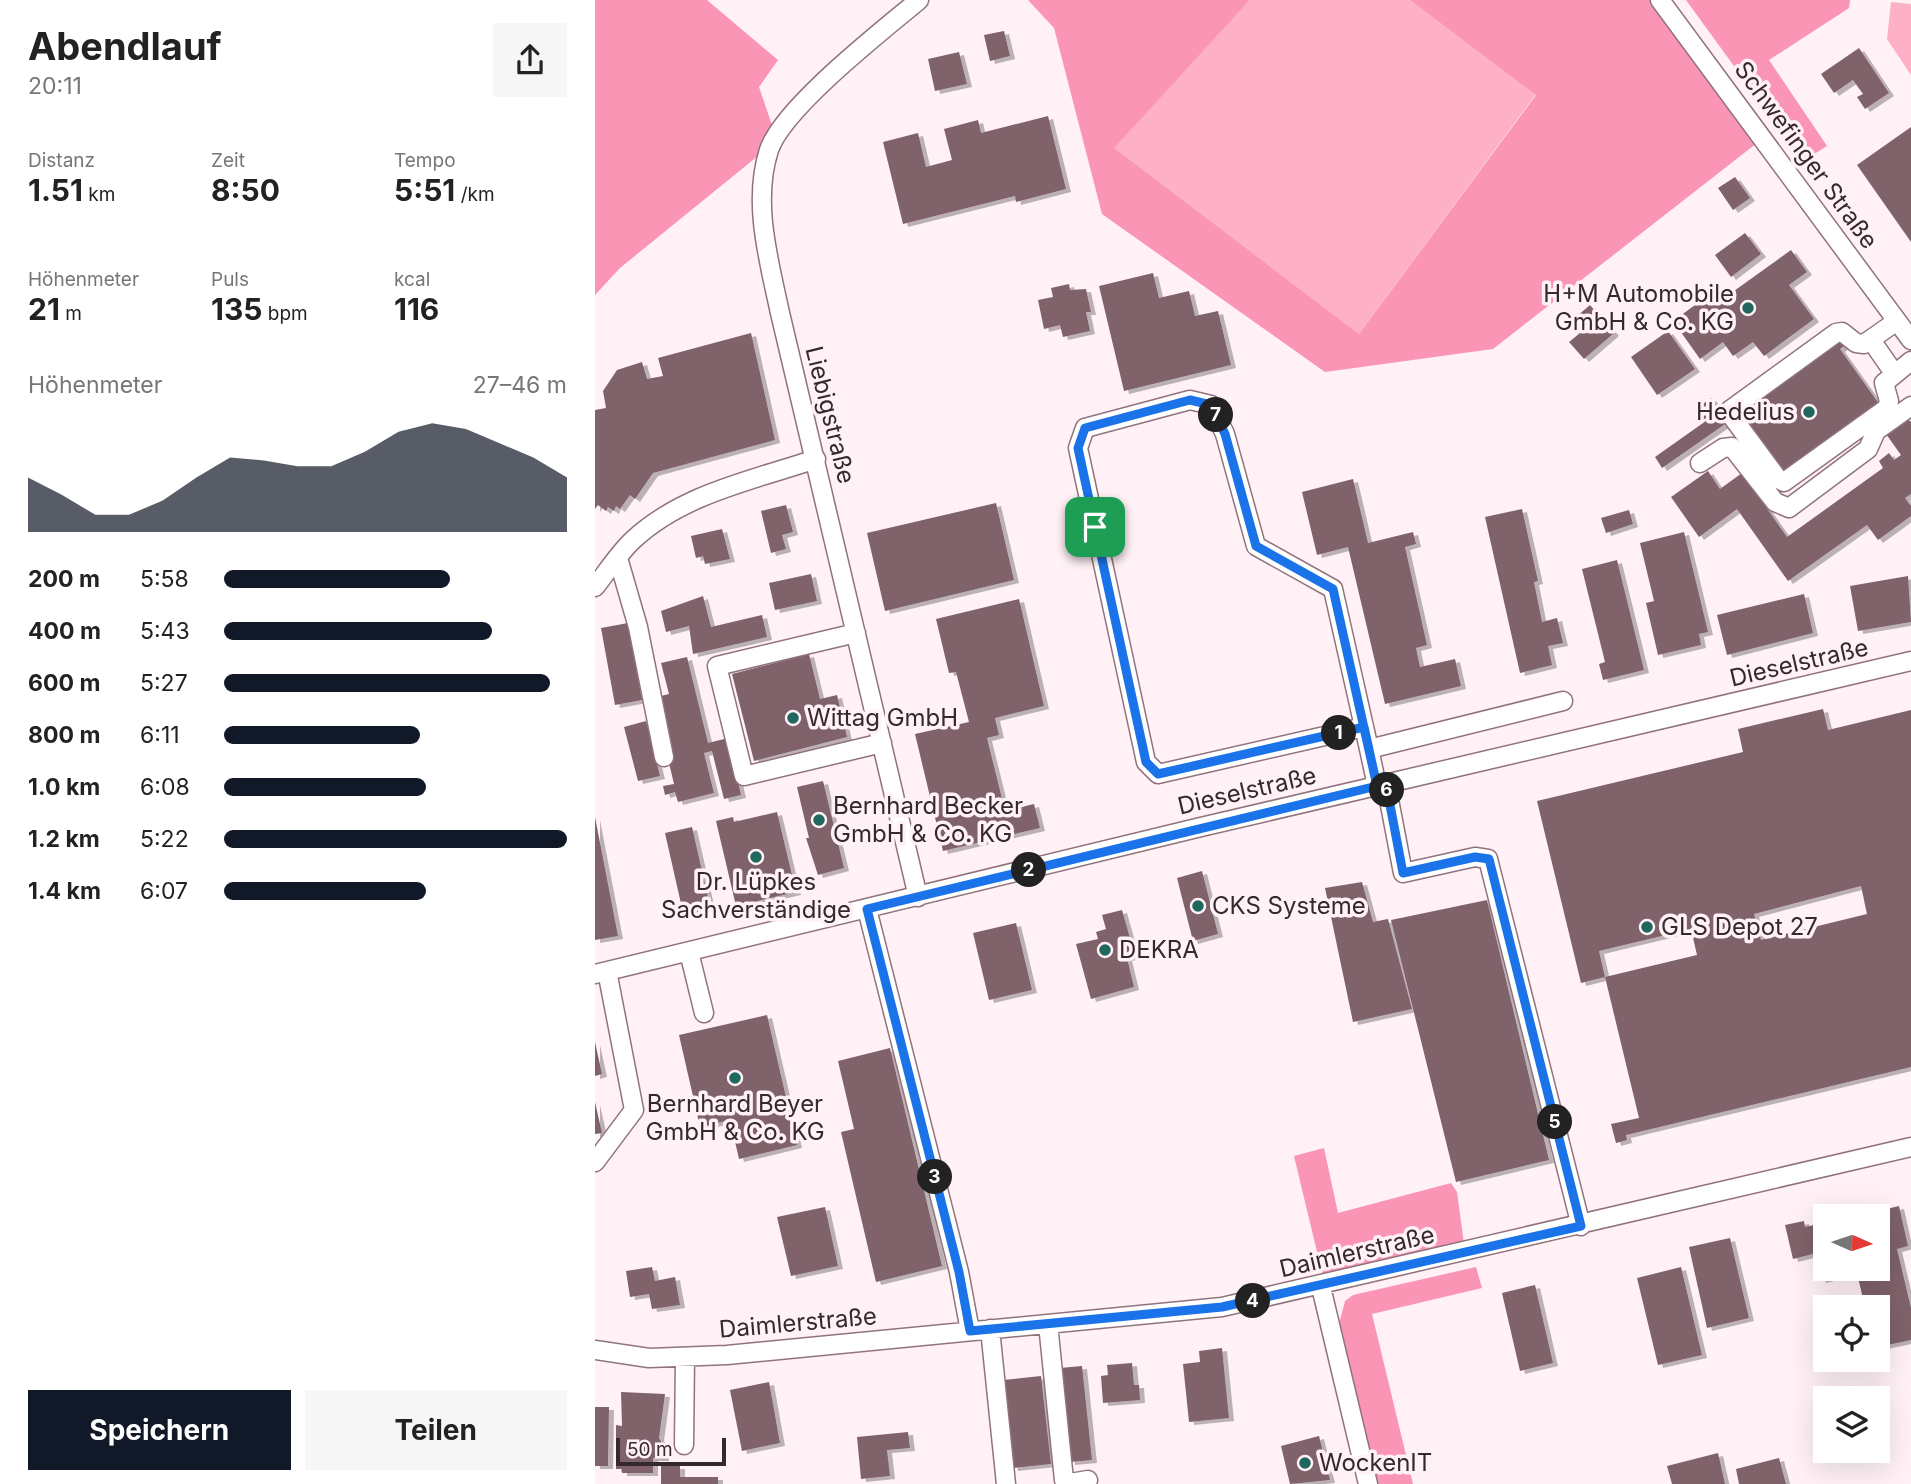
<!DOCTYPE html>
<html lang="de">
<head>
<meta charset="utf-8">
<style>
  :root { --surface:#fff; --page:#f6f6f6; --text:#222; --muted:#767676; --accent:#111827 }
  body { margin:0; font-family:Inter,sans-serif; background:var(--page); color:var(--text); height:100vh; display:flex; flex-direction:column; font-size:26px; white-space:nowrap }
  * { box-sizing:border-box; margin:0 }
  p { font-size:23px; color:var(--muted) }
  .icon { flex:none; width:38px; height:38px; fill:none; stroke:currentColor; stroke-width:2; stroke-linecap:round; stroke-linejoin:round }
  .map { position:relative; flex:1; overflow:hidden }
  .panel { display:flex; flex-direction:column; background:var(--surface); width:595px }
  .panel>* { flex:none }
  .needle { width:46px; rotate:93deg }
  .buttons { position:absolute; left:1218px; top:1204px; display:grid; gap:14px }
  .buttons a { display:grid; place-items:center; width:77px; height:77px; border-radius:0px; background:var(--surface); box-shadow:0 7px 28px #0002; font-size:35px }
  .scale { position:absolute; left:21px; bottom:18px; width:110px; box-sizing:border-box; padding-left:7px; border:4px solid #36292d; border-top:0; font-size:19px; line-height:24px; white-space:nowrap; color:#36292d; -webkit-text-stroke:5px #fff1f5; paint-order:stroke }
  .pin { position:absolute; display:grid; place-items:center; width:60px; height:60px; color:#fff; margin:-30px; border-radius:14px; box-shadow:0 4px 10px #0006 }
  .km { position:absolute; width:35px; height:35px; margin:-18px; border-radius:50%; background:#222; color:#fff; font-size:19px; line-height:35px; text-align:center }
  .round { display:grid; place-items:center; flex:none; width:74px; height:74px; border-radius:0px; background:var(--page) }
  .head { display:flex; align-items:center; justify-content:space-between; height:119px; padding:0 28px }
  h1 { font-size:38px; font-weight:700; line-height:52px }
  .metrics { display:grid; grid-template-columns:repeat(3,1fr); gap:10px; height:119px; padding:7px 28px }
  .metrics div { display:grid; align-content:center }
  .metrics b { font-size:30px; font-weight:700 }
  .metrics small { font-size:19px; font-weight:400 }
  .metrics p { font-size:19px }
  .chart { height:196px; padding:14px 28px }
  .chart p { display:flex; justify-content:space-between }
  .chart svg { width:100%; height:126px; margin-top:7px; fill:var(--accent); opacity:.7 }
  .cta { display:flex; gap:14px; margin-top:auto; padding:14px 28px }
  .cta a { flex:1; height:80px; border-radius:0px; background:var(--accent); color:#fff; font-size:28px; font-weight:700; line-height:80px; text-align:center }
  .cta a+a { background:var(--page); color:var(--text) }
  ul { padding:0 28px; list-style:none; font-size:23px }
  li { display:grid; grid-template-columns:112px 84px 1fr; align-items:center; height:52px }
  li i { height:18px; border-radius:9px; background:var(--accent) }
  main { display:flex; flex:1; min-height:0 }
  .map>svg:first-child { display:block }
  .green { fill:#fdb0c6 }
  .forest { fill:#fa95b5 }
  .building { fill:#7f626a; fill-rule:evenodd; filter:url(#shadow) }
  .lines { fill:none; stroke-linecap:round; stroke-linejoin:round }
  .minor-casing { stroke:#91737c; stroke-width:21 }
  .minor { stroke:#fff; stroke-width:18 }
  .route-casing { stroke:#fff; stroke-width:14 }
  .route { stroke:#1a73e8; stroke-width:9 }
  .poi-dot { fill:#20675d; stroke:#fff1f5; stroke-width:2.5 }
  .labels { text-anchor:middle; stroke-width:7; stroke-linejoin:round; paint-order:stroke }
  .street-label { font-size:24px; fill:#36292d; stroke:#fff1f5 }
  .poi-label { font-size:24px; fill:#36292d; stroke:#fff1f5; text-anchor:start }
</style>
</head>
<body>
<main>
<section class="panel">
<div class="head"><div><h1>Abendlauf</h1><p>20:11</p></div><a class="round"><svg class="icon" aria-label="share" viewBox="0 0 24 24"><path d="M12 15V3M7 8l5-5 5 5M5 13v7h14v-7"/></svg></a></div>
<div class="metrics">
<div><p>Distanz</p><b>1.51<small> km</small></b></div>
<div><p>Zeit</p><b>8:50</b></div>
<div><p>Tempo</p><b>5:51<small> /km</small></b></div>
</div>
<div class="metrics">
<div><p>Höhenmeter</p><b>21<small> m</small></b></div>
<div><p>Puls</p><b>135<small> bpm</small></b></div>
<div><p>kcal</p><b>116</b></div>
</div>
<div class="chart"><p><span>Höhenmeter</span>27–46 m</p>
<svg viewBox="0 0 160 44" preserveAspectRatio="none"><path d="M0 44V25L10 31L20 38L30 38L40 33L50 25L60 18L70 19L80 21L90 21L100 16L110 9L120 6L130 8L140 13L150 18L160 25V44z"/></svg>
</div>
<ul>
<li><b>200 m</b>5:58<i style="width:66%"></i></li>
<li><b>400 m</b>5:43<i style="width:78%"></i></li>
<li><b>600 m</b>5:27<i style="width:95%"></i></li>
<li><b>800 m</b>6:11<i style="width:57%"></i></li>
<li><b>1.0 km</b>6:08<i style="width:59%"></i></li>
<li><b>1.2 km</b>5:22<i style="width:100%"></i></li>
<li><b>1.4 km</b>6:07<i style="width:59%"></i></li>
</ul>
<div class="cta"><a>Speichern</a><a>Teilen</a></div>
</section>
<div class="map">
<svg width="1316" height="1484" viewBox="0 0 1316 1484">
  <defs>
    <filter id="shadow"><feDropShadow dx="5" dy="3" stdDeviation="0" flood-color="#0004"/></filter>
  </defs>
  <rect width="100%" height="100%" fill="#fff1f5"/>
  <path class="green" d="M 655,0 L 815,0 L 941,94 L 764,334 L 518,148 Z
    M 1296,2 L 1316,4 L 1316,75 L 1292,39 Z"/>
  <path class="forest" d="M 0,0 L 112,0 L 183,60 L 164,87 L 178,128 L 175,146 L 25,268 L 0,295 Z
    M 433,0 L 655,0 L 519,148 L 764,334 L 941,95 L 815,0 L 1056,0 L 1162,143 L 898,349 L 730,372 L 507,214 L 459,28 Z
    M 1091,0 L 1255,0 L 1254,8 L 1174,60 L 1232,146 L 1208,161 Z
    M 729,1148 L 743,1213 L 856,1183 L 862,1192 L 869,1244 L 728,1277 L 699,1156 Z
    M 881,1267 L 887,1288 L 777,1314 L 818,1484 L 783,1484 L 744,1324 L 750,1301 L 758,1295 Z"/>
  <path class="building" d="M 409,31 L 415,56 L 395,61 L 389,35 Z
    M 1264,48 L 1294,93 L 1270,109 L 1262,97 L 1268,94 L 1258,80 L 1239,93 L 1226,74 Z
    M 364,52 L 372,84 L 340,91 L 333,59 Z
    M 453,116 L 471,189 L 421,202 L 420,196 L 308,224 L 288,142 L 323,133 L 331,167 L 357,160 L 349,129 L 383,120 L 386,133 Z
    M 1316,127 L 1316,242 L 1262,165 Z
    M 1140,177 L 1155,198 L 1138,210 L 1123,188 Z
    M 1150,233 L 1166,254 L 1136,277 L 1120,255 Z
    M 1196,250 L 1212,272 L 1194,285 L 1219,319 L 1169,356 L 1158,342 L 1138,356 L 1128,342 L 1105,359 L 1078,321 L 1125,287 L 1132,296 Z
    M 558,273 L 564,298 L 594,291 L 600,316 L 623,311 L 636,365 L 529,391 L 504,286 Z
    M 474,284 L 475,290 L 491,289 L 496,312 L 491,312 L 495,331 L 468,337 L 465,325 L 449,329 L 443,300 L 458,297 L 456,288 Z
    M 995,305 L 1019,333 L 989,359 L 974,342 L 985,333 L 975,322 Z
    M 1073,331 L 1100,369 L 1062,395 L 1036,357 Z
    M 156,333 L 180,440 L 58,473 L 40,499 L 35,495 L 25,509 L 21,506 L 19,511 L 13,507 L 11,511 L 3,505 L 0,509 L 0,410 L 11,408 L 8,391 L 22,370 L 47,362 L 52,379 L 68,376 L 63,358 Z
    M 1242,336 L 1249,346 L 1245,349 L 1287,408 L 1187,480 L 1141,415 Z
    M 1116,398 L 1124,408 L 1108,420 L 1101,409 Z
    M 1125,411 L 1133,422 L 1067,468 L 1060,457 Z
    M 1313,419 L 1316,422 L 1316,494 L 1310,498 L 1316,506 L 1316,516 L 1283,540 L 1272,525 L 1193,581 L 1142,509 L 1104,537 L 1076,497 L 1113,471 L 1125,489 L 1147,473 L 1192,537 L 1288,468 L 1284,461 L 1294,453 L 1299,460 L 1306,455 L 1291,434 Z
    M 758,479 L 773,543 L 818,532 L 821,544 L 810,547 L 832,645 L 821,648 L 825,667 L 860,659 L 866,686 L 790,704 L 753,547 L 722,555 L 707,492 Z
    M 401,503 L 419,580 L 290,611 L 272,533 Z
    M 191,505 L 198,532 L 187,535 L 191,549 L 176,553 L 166,511 Z
    M 927,509 L 943,581 L 939,582 L 947,622 L 962,618 L 968,643 L 953,646 L 957,665 L 925,673 L 890,517 Z
    M 1034,510 L 1038,524 L 1011,533 L 1006,518 Z
    M 127,529 L 135,559 L 110,564 L 108,556 L 101,558 L 96,536 Z
    M 1089,532 L 1113,632 L 1104,634 L 1106,645 L 1063,655 L 1051,603 L 1059,601 L 1045,543 Z
    M 1022,560 L 1049,670 L 1008,680 L 1004,664 L 1010,662 L 987,569 Z
    M 216,574 L 222,601 L 180,610 L 174,583 Z
    M 1313,576 L 1316,622 L 1263,631 L 1255,586 Z
    M 1209,594 L 1218,633 L 1132,655 L 1122,615 Z
    M 108,596 L 116,627 L 167,615 L 172,637 L 98,654 L 94,626 L 71,632 L 66,611 Z
    M 424,599 L 449,706 L 400,718 L 404,735 L 392,738 L 410,811 L 439,804 L 445,828 L 348,851 L 320,734 L 374,722 L 361,672 L 354,673 L 341,619 Z
    M 33,623 L 47,700 L 20,705 L 6,628 Z
    M 214,654 L 225,699 L 242,695 L 252,737 L 159,761 L 137,674 Z
    M 92,657 L 113,743 L 133,738 L 146,795 L 129,799 L 117,751 L 109,753 L 119,793 L 83,802 L 80,792 L 70,795 L 68,786 L 79,784 L 74,763 L 78,762 L 62,697 L 74,694 L 66,663 Z
    M 1228,709 L 1233,730 L 1316,710 L 1316,1067 L 1031,1135 L 1032,1140 L 1021,1143 L 1016,1124 L 1044,1118 L 1010,977 L 1102,955 L 1096,929 L 1004,951 L 1010,977 L 986,983 L 942,801 L 1148,752 L 1143,729 ZM 1266,886 L 1272,914 L 1166,940 L 1159,914 Z
    M 51,721 L 65,776 L 43,781 L 29,727 Z
    M 228,781 L 249,868 L 223,875 L 211,838 L 214,838 L 202,787 Z
    M 182,812 L 201,892 L 141,906 L 121,821 L 138,817 L 139,822 Z
    M 0,817 L 23,936 L 0,940 Z
    M 97,827 L 116,911 L 89,917 L 70,833 Z
    M 607,871 L 623,934 L 598,941 L 582,878 Z
    M 767,882 L 778,922 L 793,919 L 817,1009 L 758,1022 L 730,888 Z
    M 892,900 L 954,1160 L 861,1182 L 796,920 Z
    M 527,910 L 540,956 L 532,958 L 539,987 L 496,999 L 481,944 L 503,939 L 501,932 L 511,929 L 507,915 Z
    M 421,923 L 437,990 L 394,1000 L 378,933 Z
    M 172,1015 L 202,1145 L 144,1159 L 135,1120 L 105,1127 L 84,1035 Z
    M 0,1042 L 7,1074 L 0,1076 Z
    M 295,1048 L 347,1266 L 281,1282 L 246,1132 L 259,1129 L 243,1061 Z
    M 0,1102 L 7,1133 L 0,1134 Z
    M 1304,1206 L 1313,1246 L 1302,1249 L 1316,1308 L 1316,1340 L 1283,1347 L 1283,1307 L 1270,1307 L 1261,1269 L 1283,1269 L 1283,1222 L 1286,1221 L 1283,1211 Z
    M 230,1207 L 243,1266 L 196,1276 L 182,1217 Z
    M 1209,1221 L 1210,1227 L 1219,1225 L 1226,1252 L 1198,1259 L 1190,1225 Z
    M 1135,1238 L 1154,1318 L 1112,1328 L 1094,1247 Z
    M 1230,1258 L 1230,1269 L 1246,1269 L 1247,1275 L 1226,1280 L 1221,1260 Z
    M 57,1267 L 60,1281 L 80,1277 L 85,1305 L 57,1309 L 54,1294 L 35,1297 L 31,1271 Z
    M 1086,1267 L 1107,1355 L 1063,1365 L 1042,1278 Z
    M 940,1285 L 958,1363 L 925,1371 L 907,1293 Z
    M 627,1348 L 634,1418 L 594,1422 L 588,1364 L 605,1362 L 604,1351 Z
    M 537,1363 L 539,1385 L 544,1385 L 545,1400 L 508,1403 L 506,1376 L 513,1375 L 512,1365 Z
    M 487,1366 L 497,1460 L 475,1462 L 465,1368 Z
    M 446,1376 L 456,1464 L 418,1468 L 408,1380 Z
    M 174,1382 L 185,1443 L 147,1451 L 135,1390 Z
    M 26,1392 L 70,1394 L 64,1438 L 69,1447 L 69,1458 L 58,1458 L 58,1473 L 27,1473 L 27,1469 L 21,1469 L 21,1425 L 27,1426 Z
    M 0,1407 L 14,1407 L 13,1466 L 0,1466 Z
    M 313,1432 L 315,1448 L 292,1450 L 295,1476 L 266,1479 L 262,1437 Z
    M 724,1436 L 735,1480 L 695,1484 L 686,1446 Z
    M 1123,1453 L 1130,1484 L 1077,1484 L 1072,1466 Z
    M 1184,1458 L 1191,1484 L 1144,1484 L 1141,1469 Z
    M 66,1466 L 85,1466 L 85,1477 L 123,1477 L 123,1484 L 66,1484 Z"/>
  <g class="lines">
    <g class="minor-casing">
      <path id="minor" d="M 1065,0 L 1316,340
        M 1302,321 L 1269,344 L 1261,343 L 1247,332 L 1241,333 L 1135,410 L 1135,414 L 1183,479 L 1189,482 L 1292,408 L 1294,401 L 1289,383 L 1316,361
        M 1276,340 L 1299,373
        M 1105,463 L 1128,448 L 1137,447 L 1180,502 L 1194,508 L 1273,449 L 1281,431 L 1316,406
        M 23,558 L 43,627 L 69,757
        M 0,587 C 12,572 23,554 38,540 C 87,494 158,480 221,459
        M 261,633 L 122,666 L 149,776 L 287,743
        M 769,727 L 563,774 L 551,762 L 483,448 L 490,428 L 595,400 L 616,405 L 630,434 L 661,546 L 738,589 L 774,749
        M 791,784 L 808,873 L 880,857 L 893,859 L 986,1226
        M 782,786 L 774,749 L 968,701
        M 323,897 L 185,313 C 174,261 157,202 174,150 C 188,108 287,31 324,0
        M 272,909 L 364,1272 L 375,1331
        M 94,952 L 109,1013
        M 0,974 L 606,827 L 1316,661
        M 0,1162 L 39,1110 L 12,971
        M 726,1287 L 773,1484
        M 453,1324 L 469,1480 L 475,1483 L 493,1480
        M 395,1329 L 411,1484
        M 0,1350 L 54,1358 L 132,1355 L 627,1307 L 1316,1147
        M 89,1445 L 90,1357"/>
    </g>
    <use href="#minor" class="minor"/>
  </g>
  <g class="lines">
    <g class="route-casing">
      <path id="route" d="M 500,527 L 551,762 L 563,774 L 769,727 L 782,786 L 272,909 L 364,1272 L 375,1331 L 627,1307 L 986,1226 L 894,859 L 880,857 L 808,873 L 791,784 L 782,786 L 738,589 L 661,546 L 630,434 L 616,405 L 595,400 L 490,428 L 483,448 L 500,527"/>
    </g>
    <use href="#route" class="route"/>
  </g>
  <g class="poi-dot">
    <circle cx="1153" cy="308" r="7"/>
    <circle cx="1214" cy="412" r="7"/>
    <circle cx="198" cy="718" r="7"/>
    <circle cx="224" cy="820" r="7"/>
    <circle cx="161" cy="857" r="7"/>
    <circle cx="603" cy="906" r="7"/>
    <circle cx="1052" cy="927" r="7"/>
    <circle cx="510" cy="950" r="7"/>
    <circle cx="140" cy="1078" r="7"/>
    <circle cx="710" cy="1463" r="7"/>
  </g>
  <g class="labels">
    <g class="street-label">
      <text transform="translate(1211 155) rotate(54)" y="8">Schwefinger Straße</text>
      <text transform="translate(235 415) rotate(76)" y="8">Liebigstraße</text>
      <text transform="translate(1204 663) rotate(-13)" y="8">Dieselstraße</text>
      <text transform="translate(652 791) rotate(-13)" y="8">Dieselstraße</text>
      <text transform="translate(762 1252) rotate(-13)" y="8">Daimlerstraße</text>
      <text transform="translate(203 1323) rotate(-5)" y="8">Daimlerstraße</text>
    </g>
    <g class="poi-label">
      <text x="1139" y="302" text-anchor="end">H+M Automobile<tspan x="1139" dy="28">GmbH &amp; Co. KG</tspan></text>
      <text x="1200" y="420" text-anchor="end">Hedelius</text>
      <text x="212" y="726">Wittag GmbH</text>
      <text x="238" y="814">Bernhard Becker<tspan x="238" dy="28">GmbH &amp; Co. KG</tspan></text>
      <text x="161" y="890" text-anchor="middle">Dr. Lüpkes<tspan x="161" dy="28">Sachverständige</tspan></text>
      <text x="617" y="914">CKS Systeme</text>
      <text x="1066" y="935">GLS Depot 27</text>
      <text x="524" y="958">DEKRA</text>
      <text x="140" y="1112" text-anchor="middle">Bernhard Beyer<tspan x="140" dy="28">GmbH &amp; Co. KG</tspan></text>
      <text x="724" y="1471">WockenIT</text>
    </g>
  </g>
</svg>
<div class="buttons">
<a><svg class="needle" viewBox="-14 -14 28 28"><path d="M0-13l5 13h-10z" fill="#e53935"/><path d="M0 13l5-13h-10z" fill="#767676"/></svg></a>
<a><svg class="icon" aria-label="locate" viewBox="0 0 24 24"><circle cx="12" cy="12" r="6"/><path d="M12 2v4M12 18v4M2 12h4M18 12h4"/></svg></a>
<a><svg class="icon" aria-label="layers" viewBox="0 0 24 24"><path d="M12 4l9 5-9 5-9-5zM3 14l9 5 9-5"/></svg></a>
</div>
<div class="scale">50 m</div>
<div class="pin" style="left:500px;top:527px;background:#1e9e55"><svg class="icon" aria-label="arrive" viewBox="0 0 24 24"><path d="M6 21V4h12l-3 4 3 4H6"/></svg></div>
<b class="km" style="left:744px;top:733px">1</b>
<b class="km" style="left:434px;top:870px">2</b>
<b class="km" style="left:340px;top:1177px">3</b>
<b class="km" style="left:658px;top:1301px">4</b>
<b class="km" style="left:960px;top:1122px">5</b>
<b class="km" style="left:792px;top:790px">6</b>
<b class="km" style="left:621px;top:415px">7</b>
</div>
</main>
</body>
</html>
